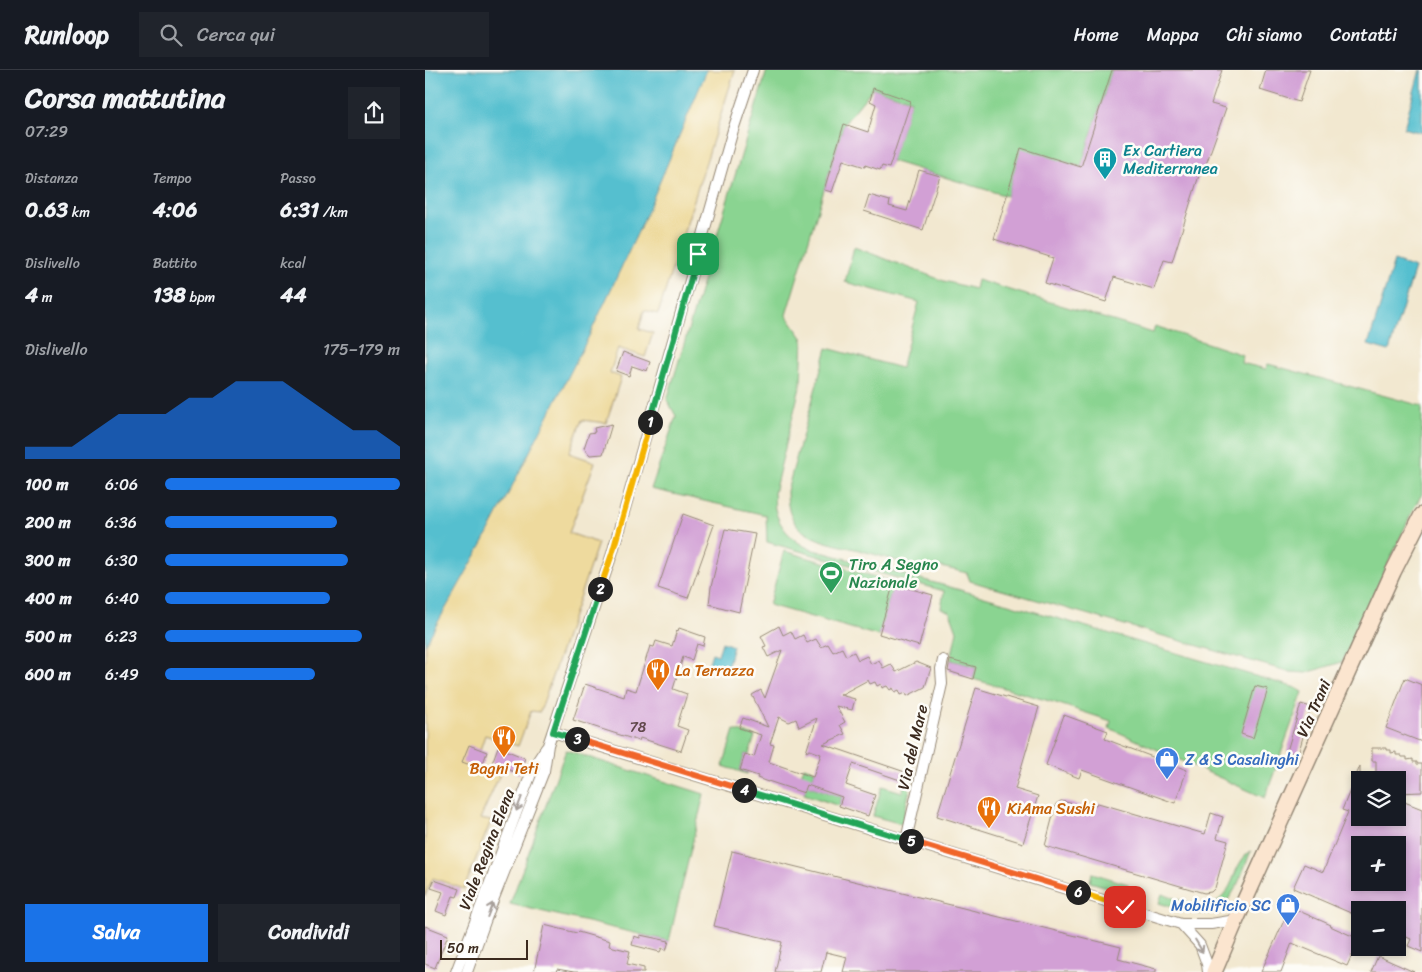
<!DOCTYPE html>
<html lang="it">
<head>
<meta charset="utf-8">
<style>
  :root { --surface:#171b24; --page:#20242c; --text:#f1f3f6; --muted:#9ea1a6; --line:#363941; --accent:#1a73e8 }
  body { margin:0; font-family:Sriracha,sans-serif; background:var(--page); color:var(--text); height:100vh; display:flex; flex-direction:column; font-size:19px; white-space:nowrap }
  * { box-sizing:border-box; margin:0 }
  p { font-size:16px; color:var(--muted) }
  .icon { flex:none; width:28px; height:28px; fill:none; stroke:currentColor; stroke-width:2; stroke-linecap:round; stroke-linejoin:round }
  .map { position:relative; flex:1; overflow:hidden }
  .side { display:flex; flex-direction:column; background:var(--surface); width:425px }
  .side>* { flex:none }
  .buttons { position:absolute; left:926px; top:701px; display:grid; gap:10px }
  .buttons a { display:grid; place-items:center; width:55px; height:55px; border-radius:0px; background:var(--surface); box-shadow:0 2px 8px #0003; font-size:25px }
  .scale { position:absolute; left:15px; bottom:12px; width:88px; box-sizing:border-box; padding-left:5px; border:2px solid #3b2a1e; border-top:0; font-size:14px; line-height:18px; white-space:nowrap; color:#3b2a1e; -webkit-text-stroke:4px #fdfcf7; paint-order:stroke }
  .pin { position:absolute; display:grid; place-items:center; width:42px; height:42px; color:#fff; margin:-21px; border-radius:10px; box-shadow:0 2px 8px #0006 }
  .km { position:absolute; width:25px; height:25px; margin:-12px; border-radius:50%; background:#222; color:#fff; font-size:14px; line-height:25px; text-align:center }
  .round { display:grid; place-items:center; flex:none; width:52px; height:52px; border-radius:0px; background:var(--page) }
  .headline { display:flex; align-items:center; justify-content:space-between; height:85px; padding:0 25px }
  h1 { font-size:28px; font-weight:700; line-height:38px }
  .figures { display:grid; grid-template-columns:repeat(3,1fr); gap:8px; height:85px; padding:5px 25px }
  .figures div { display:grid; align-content:center }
  .figures b { font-size:21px; font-weight:700 }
  .figures small { font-size:14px; font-weight:400 }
  .figures p { font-size:14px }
  .chart { height:140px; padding:10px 25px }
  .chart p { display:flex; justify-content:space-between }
  .chart svg { width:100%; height:90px; margin-top:5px; fill:var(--accent); opacity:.7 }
  .button { display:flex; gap:10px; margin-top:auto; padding:10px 25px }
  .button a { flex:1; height:58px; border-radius:0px; background:var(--accent); color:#fff; font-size:20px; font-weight:700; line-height:58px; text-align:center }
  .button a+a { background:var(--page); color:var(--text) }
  ul { padding:0 25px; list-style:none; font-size:16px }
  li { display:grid; grid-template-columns:80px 60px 1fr; align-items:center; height:38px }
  li i { height:12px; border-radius:6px; background:var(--accent) }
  header { display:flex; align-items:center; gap:30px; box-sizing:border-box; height:70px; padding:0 25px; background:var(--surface); border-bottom:1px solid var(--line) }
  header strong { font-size:24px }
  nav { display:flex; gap:28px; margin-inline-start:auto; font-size:18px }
  .search { width:350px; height:45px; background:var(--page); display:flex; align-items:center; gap:12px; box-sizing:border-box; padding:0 18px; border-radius:0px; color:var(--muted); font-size:19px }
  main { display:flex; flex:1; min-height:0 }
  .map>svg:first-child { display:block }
  .green { fill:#8ad491; stroke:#627f58 }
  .sand { fill:#eeda9e; stroke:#94825e }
  .water { fill:#54bfcf; stroke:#487476 }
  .building { fill:#d2a0d5; fill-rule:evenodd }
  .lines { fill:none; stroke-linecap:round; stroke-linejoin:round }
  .street-casing { stroke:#968977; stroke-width:12 }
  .secondary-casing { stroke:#968977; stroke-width:18 }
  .street { stroke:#fff; stroke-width:10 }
  .secondary { stroke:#fbe5cf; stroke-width:15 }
  .oneway { stroke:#a79f9a }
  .split-1-casing { stroke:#fff; stroke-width:10 }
  .split-2-casing { stroke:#fff; stroke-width:10 }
  .split-3-casing { stroke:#fff; stroke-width:10 }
  .split-4-casing { stroke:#fff; stroke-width:10 }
  .split-5-casing { stroke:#fff; stroke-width:10 }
  .split-6-casing { stroke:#fff; stroke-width:10 }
  .split-7-casing { stroke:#fff; stroke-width:10 }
  .split-1 { stroke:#22a559; stroke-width:6 }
  .split-2 { stroke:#f5b400; stroke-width:6 }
  .split-3 { stroke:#22a559; stroke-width:6 }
  .split-4 { stroke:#f0652b; stroke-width:6 }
  .split-5 { stroke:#22a559; stroke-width:6 }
  .split-6 { stroke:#f0652b; stroke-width:6 }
  .split-7 { stroke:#f5b400; stroke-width:6 }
  .labels { text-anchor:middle; stroke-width:5; stroke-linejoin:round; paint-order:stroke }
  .number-label { font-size:14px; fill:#61484c }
  .culture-label { font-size:16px; fill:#0d838f; stroke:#fdfcf7; text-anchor:start }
  .leisure-label { font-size:16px; fill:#27864d; stroke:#fdfcf7; text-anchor:start }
  .food-label { font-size:16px; fill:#c56008; stroke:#fdfcf7; text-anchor:start }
  .street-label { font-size:16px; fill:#3b2a1e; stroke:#fdfcf7 }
  .shop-label { font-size:16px; fill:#366cbe; stroke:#fdfcf7; text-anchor:start }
</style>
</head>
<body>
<header>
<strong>Runloop</strong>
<div class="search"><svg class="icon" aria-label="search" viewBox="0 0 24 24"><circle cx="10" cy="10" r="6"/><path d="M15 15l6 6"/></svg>Cerca qui</div>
<nav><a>Home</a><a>Mappa</a><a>Chi siamo</a><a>Contatti</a></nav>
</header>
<main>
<section class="side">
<div class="headline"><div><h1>Corsa mattutina</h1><p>07:29</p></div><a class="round"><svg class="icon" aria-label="share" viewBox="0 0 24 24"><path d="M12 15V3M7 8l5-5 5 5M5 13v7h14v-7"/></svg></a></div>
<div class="figures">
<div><p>Distanza</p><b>0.63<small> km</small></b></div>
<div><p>Tempo</p><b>4:06</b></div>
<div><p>Passo</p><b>6:31<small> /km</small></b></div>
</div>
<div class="figures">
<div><p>Dislivello</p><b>4<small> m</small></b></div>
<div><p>Battito</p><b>138<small> bpm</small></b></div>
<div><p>kcal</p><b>44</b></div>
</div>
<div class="chart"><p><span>Dislivello</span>175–179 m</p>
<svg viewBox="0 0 160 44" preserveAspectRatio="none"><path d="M0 44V38L10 38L20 38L30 30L40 22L50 22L60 22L70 14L80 14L90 6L100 6L110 6L120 14L130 22L140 30L150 30L160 38V44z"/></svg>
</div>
<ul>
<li><b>100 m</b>6:06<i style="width:100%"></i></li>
<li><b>200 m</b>6:36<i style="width:73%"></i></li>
<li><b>300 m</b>6:30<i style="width:78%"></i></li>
<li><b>400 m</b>6:40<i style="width:70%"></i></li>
<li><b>500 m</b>6:23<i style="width:84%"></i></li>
<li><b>600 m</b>6:49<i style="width:64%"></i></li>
</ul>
<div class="button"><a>Salva</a><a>Condividi</a></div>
</section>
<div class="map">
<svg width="997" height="902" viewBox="0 0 997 902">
  <rect width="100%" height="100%" fill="#fdfcf7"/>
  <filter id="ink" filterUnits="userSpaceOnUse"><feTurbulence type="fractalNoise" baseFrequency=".02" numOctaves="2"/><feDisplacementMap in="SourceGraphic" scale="10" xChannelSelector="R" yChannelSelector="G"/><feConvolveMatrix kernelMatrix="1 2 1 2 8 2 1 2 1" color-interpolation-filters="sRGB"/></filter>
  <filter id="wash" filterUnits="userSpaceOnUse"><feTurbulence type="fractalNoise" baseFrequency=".0096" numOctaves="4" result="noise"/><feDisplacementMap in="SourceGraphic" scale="20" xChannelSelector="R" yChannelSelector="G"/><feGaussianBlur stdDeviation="1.12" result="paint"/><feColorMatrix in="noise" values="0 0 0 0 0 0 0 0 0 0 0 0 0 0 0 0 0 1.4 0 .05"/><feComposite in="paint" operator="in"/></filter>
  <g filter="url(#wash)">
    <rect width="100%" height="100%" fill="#f2e8d0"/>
    <path class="green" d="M 342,0 L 687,0 L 656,97 L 596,79 L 582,126 L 466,91 L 486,30 L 448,18 L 419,54 L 361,245 L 378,269 L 376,313 L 349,423 C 350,429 349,434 350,439 C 354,458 369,472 385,479 L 525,517 L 871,618 L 878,622 L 840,728 L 684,658 L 686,651 L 631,633 L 548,609 L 551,597 L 526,590 L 532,561 L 525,542 L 516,538 L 519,521 L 342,472 L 341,445 L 226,419 L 251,346 L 242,330 Z
      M 429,177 L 519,211 L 550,219 L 552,210 L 728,263 L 730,256 L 818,285 L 816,293 L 841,299 L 843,294 L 997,336 L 997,424 L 989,438 L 917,592 L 881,603 L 865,602 L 545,511 L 542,503 L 512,496 L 497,498 C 476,492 455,486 434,480 C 414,475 389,472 373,457 C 364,447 362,434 362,421 L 402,278 L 476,298 L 494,232 L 420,212 Z
      M 359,481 L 469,512 L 454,566 L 344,535 Z
      M 309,660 L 330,666 L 324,685 L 320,684 L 315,700 L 323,703 L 322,704 L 298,696 Z
      M 141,680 L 279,724 L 244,871 L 85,834 Z
      M 379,697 L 390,701 L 385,716 L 417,727 L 414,736 L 379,724 L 384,708 L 376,705 Z
      M 482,708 L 487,710 L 477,754 L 448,746 L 457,716 L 477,722 Z
      M 826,781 C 815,807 805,850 768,843 C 756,841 745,836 734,833 L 737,824 C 767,834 792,849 808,809 C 812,798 816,788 826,781 Z
      M 667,803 L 703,814 L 700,822 L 665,812 Z"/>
    <path class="sand" d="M 280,0 L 310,0 L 233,244 L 219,240 L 214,259 L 228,263 L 220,287 L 193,278 L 185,303 L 196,307 L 181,353 L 157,350 L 144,383 L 170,392 L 144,463 L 173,473 L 115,642 L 106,641 L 93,676 L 60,665 L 49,698 L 75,704 L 55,749 L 66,751 L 39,819 L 8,808 L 0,826 L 0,563 Z"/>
    <path class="water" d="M 0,0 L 282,0 L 220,147 L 164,266 L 59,471 L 0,575 Z
      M 995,0 L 997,0 L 997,63 L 979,58 Z
      M 969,191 L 990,198 L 964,281 L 943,275 Z
      M 297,572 L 308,576 L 302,598 L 296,597 L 294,600 L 283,596 L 287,583 L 293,585 Z"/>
    <g id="blocks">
      <path class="building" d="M 687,0 L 797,0 L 786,34 L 801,38 L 779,100 L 776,99 L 747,192 L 739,190 L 729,219 L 689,207 L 681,232 L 620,213 L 628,188 L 569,169 L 596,78 L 656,97 Z
        M 841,0 L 885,0 L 874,32 L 835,20 Z
        M 448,18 L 486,31 L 464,98 L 457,96 L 455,100 L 440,95 L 440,97 L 418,90 L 407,122 L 399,120 L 419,54 L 443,62 L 451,34 L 445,31 Z
        M 494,100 L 515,106 L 498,160 L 439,141 L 444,125 L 465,131 L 464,136 L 482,141 Z
        M 198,282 L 225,292 L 222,301 L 207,296 L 204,306 L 191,301 Z
        M 187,354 L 178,384 L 165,385 L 159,378 L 164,363 L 170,362 L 169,358 Z
        M 258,444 L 289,455 L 263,528 L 233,518 Z
        M 300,459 L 330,464 L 314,542 L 284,534 L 286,517 Z
        M 469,512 L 484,516 L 483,518 L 508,525 L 494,576 L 454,564 Z
        M 354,556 L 358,565 L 366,561 L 370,569 L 378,565 L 382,573 L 391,569 L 396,577 L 403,574 L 408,582 L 417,578 L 421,586 L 429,582 L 433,590 L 442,586 L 446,594 L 454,590 L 458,598 L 466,594 L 471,602 L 491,592 L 506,598 L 500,617 L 482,626 L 481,623 L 476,625 L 474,620 L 470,622 L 468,618 L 465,620 L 462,616 L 457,618 L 456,614 L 452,616 L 450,612 L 445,614 L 443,610 L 415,625 L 430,629 L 427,640 L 411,636 L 420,652 L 415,655 L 420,664 L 398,674 L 483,703 L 481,712 L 428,694 L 421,715 L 450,725 L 443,746 L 414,736 L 417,727 L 382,715 L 379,723 L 343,711 L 343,712 L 332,708 L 333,706 L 315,700 L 320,684 L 329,687 L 336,665 L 314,658 L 318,648 L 343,657 L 327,625 L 336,620 L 340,628 L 357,580 L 343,587 L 338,577 L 341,576 L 336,566 ZM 354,647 L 364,652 L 371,649 L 374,657 L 392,648 L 381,682 L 385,680 L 396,684 L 388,707 L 344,692 L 349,675 L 345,674 Z
        M 254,558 L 280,567 L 278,576 L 272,574 L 267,590 L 258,587 L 248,619 L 262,624 L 252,656 L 263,660 L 256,681 L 215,668 L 214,671 L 148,650 L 160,614 L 199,627 L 201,618 L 211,621 L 225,576 L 229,577 L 231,571 L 247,576 L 252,560 L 253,561 Z
        M 525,590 L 551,597 L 548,609 L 523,601 Z
        M 980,608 L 997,615 L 997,672 L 961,658 Z
        M 830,616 L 843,619 L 828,668 L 816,664 Z
        M 551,618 L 614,637 L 590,719 L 613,726 L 598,773 L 512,746 Z
        M 876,634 L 886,637 L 873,685 L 862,681 Z
        M 639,645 L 683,661 L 680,669 L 762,700 L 750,733 L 657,700 L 654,708 L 621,695 Z
        M 44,675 L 62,682 L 56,699 L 37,692 Z
        M 73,677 L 100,688 L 94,704 L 67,693 Z
        M 947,678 L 961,678 L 961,680 L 966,680 L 966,683 L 971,682 L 971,685 L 976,685 L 977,687 L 982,687 L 982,690 L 988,689 L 988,692 L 992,692 L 992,694 L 997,694 L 997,722 L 972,723 L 972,710 L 969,710 L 969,707 L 964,707 L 964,705 L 959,705 L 959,703 L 951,703 L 951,691 L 947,691 Z
        M 935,696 L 935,748 L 972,748 L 972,729 L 997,739 L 997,882 L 983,876 L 986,869 L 972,863 L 972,840 L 935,840 L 935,847 L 868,818 L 879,794 L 898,802 L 923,742 L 917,740 ZM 935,775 L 972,775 L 972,812 L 935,812 Z
        M 636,731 L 666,738 L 673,733 L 780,764 L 786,743 L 798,747 L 792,768 L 803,771 L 790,818 L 786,822 L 779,823 L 620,776 L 631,734 Z
        M 307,781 L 696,877 L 693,889 L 731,899 L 731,902 L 418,902 L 422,887 L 401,882 L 396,902 L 350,902 L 357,872 L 289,856 Z
        M 9,810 L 35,819 L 32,827 L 28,826 L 21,845 L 11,841 L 18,822 L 6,818 Z
        M 865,837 L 906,855 L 905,856 L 934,869 L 922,896 L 867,873 L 856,902 L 836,902 Z
        M 119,855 L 152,863 L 153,862 L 185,871 L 184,876 L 205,881 L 202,894 L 219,898 L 219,902 L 149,902 L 132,899 L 131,902 L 109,902 Z
        M 0,856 L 23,865 L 10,898 L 0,894 Z
        M 215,865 L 244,871 L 241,881 L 237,878 L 235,882 L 207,875 L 209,866 L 215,868 Z
        M 953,886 L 989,902 L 946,902 Z"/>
    </g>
  </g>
  <g filter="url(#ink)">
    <use href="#blocks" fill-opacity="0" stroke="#968977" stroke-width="1"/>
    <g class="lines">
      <g class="street-casing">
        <path id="street" d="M 128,662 L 756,854 L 786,854 L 811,850
          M 481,770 L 517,614 L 516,599 L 518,590
          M 756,854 L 775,875 L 782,894 L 783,902
          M 31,902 L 109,696 L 121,678
          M 42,902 L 63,843 L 119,701 L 123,675 L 187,484 L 308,60 L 328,0"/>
      </g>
      <g class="secondary-casing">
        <path id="secondary" d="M 789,902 L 811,850 L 968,502 L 997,445"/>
      </g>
      <use href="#street" class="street"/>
      <use href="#secondary" class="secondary"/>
    </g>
    <defs><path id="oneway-shaft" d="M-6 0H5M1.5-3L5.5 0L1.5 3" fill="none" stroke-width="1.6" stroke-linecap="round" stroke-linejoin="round" transform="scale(1.25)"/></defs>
    <g class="oneway">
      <use href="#oneway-shaft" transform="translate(94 734) rotate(111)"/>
      <use href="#oneway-shaft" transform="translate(65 840) rotate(-69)"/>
      <use href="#oneway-shaft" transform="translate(774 876) rotate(59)"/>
    </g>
  </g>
  <g class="lines" filter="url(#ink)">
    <g class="split-1-casing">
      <path id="split-1" d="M 225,352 L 273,184"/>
    </g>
    <g class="split-2-casing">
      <path id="split-2" d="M 175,519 L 187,484 L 225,352"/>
    </g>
    <g class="split-3-casing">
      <path id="split-3" d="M 152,669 L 128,662 L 175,519"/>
    </g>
    <g class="split-4-casing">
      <path id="split-4" d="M 152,669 L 319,720"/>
    </g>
    <g class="split-5-casing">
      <path id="split-5" d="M 319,720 L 486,771"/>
    </g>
    <g class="split-6-casing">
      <path id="split-6" d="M 486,771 L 653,822"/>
    </g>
    <g class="split-7-casing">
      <path id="split-7" d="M 653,822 L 700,837"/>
    </g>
    <use href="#split-1" class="split-1"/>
    <use href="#split-2" class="split-2"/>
    <use href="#split-3" class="split-3"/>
    <use href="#split-4" class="split-4"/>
    <use href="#split-5" class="split-5"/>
    <use href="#split-6" class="split-6"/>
    <use href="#split-7" class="split-7"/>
  </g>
  <defs>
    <g id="building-pin" transform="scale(1.25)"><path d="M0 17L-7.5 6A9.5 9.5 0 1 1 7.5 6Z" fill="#0f9aa8" stroke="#fdfcf7"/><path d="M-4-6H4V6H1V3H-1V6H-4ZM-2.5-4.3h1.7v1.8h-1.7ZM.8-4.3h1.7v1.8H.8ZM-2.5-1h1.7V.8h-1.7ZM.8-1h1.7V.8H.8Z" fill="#fff"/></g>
    <g id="stadium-pin" transform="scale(1.25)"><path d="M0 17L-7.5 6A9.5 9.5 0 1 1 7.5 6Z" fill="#2e9e5b" stroke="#fdfcf7"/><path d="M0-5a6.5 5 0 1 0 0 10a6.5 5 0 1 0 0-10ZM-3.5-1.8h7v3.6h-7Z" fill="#fff"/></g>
    <g id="restaurant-pin" transform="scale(1.25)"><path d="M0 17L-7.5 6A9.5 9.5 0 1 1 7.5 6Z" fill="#e8710a" stroke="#fdfcf7"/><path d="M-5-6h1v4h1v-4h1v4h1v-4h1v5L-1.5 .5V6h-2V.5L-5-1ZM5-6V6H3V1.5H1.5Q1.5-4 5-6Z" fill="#fff"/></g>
    <g id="shop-pin" transform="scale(1.25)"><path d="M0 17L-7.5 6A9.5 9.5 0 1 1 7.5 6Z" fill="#3f7fe0" stroke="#fdfcf7"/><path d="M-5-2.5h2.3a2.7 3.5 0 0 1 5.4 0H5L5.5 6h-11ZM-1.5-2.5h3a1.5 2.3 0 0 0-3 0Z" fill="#fff"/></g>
  </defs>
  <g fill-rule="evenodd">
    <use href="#building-pin" x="680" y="89"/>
    <use href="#stadium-pin" x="406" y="503"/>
    <use href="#restaurant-pin" x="233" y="600"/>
    <use href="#restaurant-pin" x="79" y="667"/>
    <use href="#shop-pin" x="742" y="689"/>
    <use href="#restaurant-pin" x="564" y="738"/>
    <use href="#shop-pin" x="863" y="835"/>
  </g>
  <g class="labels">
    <g class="number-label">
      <text x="213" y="662">78</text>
    </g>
    <g class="culture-label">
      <text x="698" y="86">Ex Cartiera<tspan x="698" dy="18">Mediterranea</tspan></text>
    </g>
    <g class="leisure-label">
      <text x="424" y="500">Tiro A Segno<tspan x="424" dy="18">Nazionale</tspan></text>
    </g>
    <g class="food-label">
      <text x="250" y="606">La Terrazza</text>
      <text x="79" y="704" text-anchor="middle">Bagni Teti</text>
      <text x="582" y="744">KiAma Sushi</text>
    </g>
    <g class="street-label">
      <text transform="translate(888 638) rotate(-66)" y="6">Via Trani</text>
      <text transform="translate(487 677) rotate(-77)" y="6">Via del Mare</text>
      <text transform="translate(61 779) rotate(-69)" y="6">Viale Regina Elena</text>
    </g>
    <g class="shop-label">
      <text x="760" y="695">Z &amp; S Casalinghi</text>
      <text x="846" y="841" text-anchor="end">Mobilificio SC</text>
    </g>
  </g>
</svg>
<div class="buttons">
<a><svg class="icon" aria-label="layers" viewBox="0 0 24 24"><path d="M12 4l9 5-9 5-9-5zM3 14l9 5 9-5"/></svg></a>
<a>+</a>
<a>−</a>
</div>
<div class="scale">50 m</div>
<div class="pin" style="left:273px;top:184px;background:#1e9e55"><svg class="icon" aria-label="arrive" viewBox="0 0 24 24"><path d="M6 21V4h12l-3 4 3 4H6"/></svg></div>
<div class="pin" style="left:700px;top:837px;background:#d93025"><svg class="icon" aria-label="check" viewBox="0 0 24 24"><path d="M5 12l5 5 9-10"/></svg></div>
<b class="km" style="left:225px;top:352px">1</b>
<b class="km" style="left:175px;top:519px">2</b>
<b class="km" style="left:152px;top:669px">3</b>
<b class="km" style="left:319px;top:720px">4</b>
<b class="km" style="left:486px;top:771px">5</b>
<b class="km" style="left:653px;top:822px">6</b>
</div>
</main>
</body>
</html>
